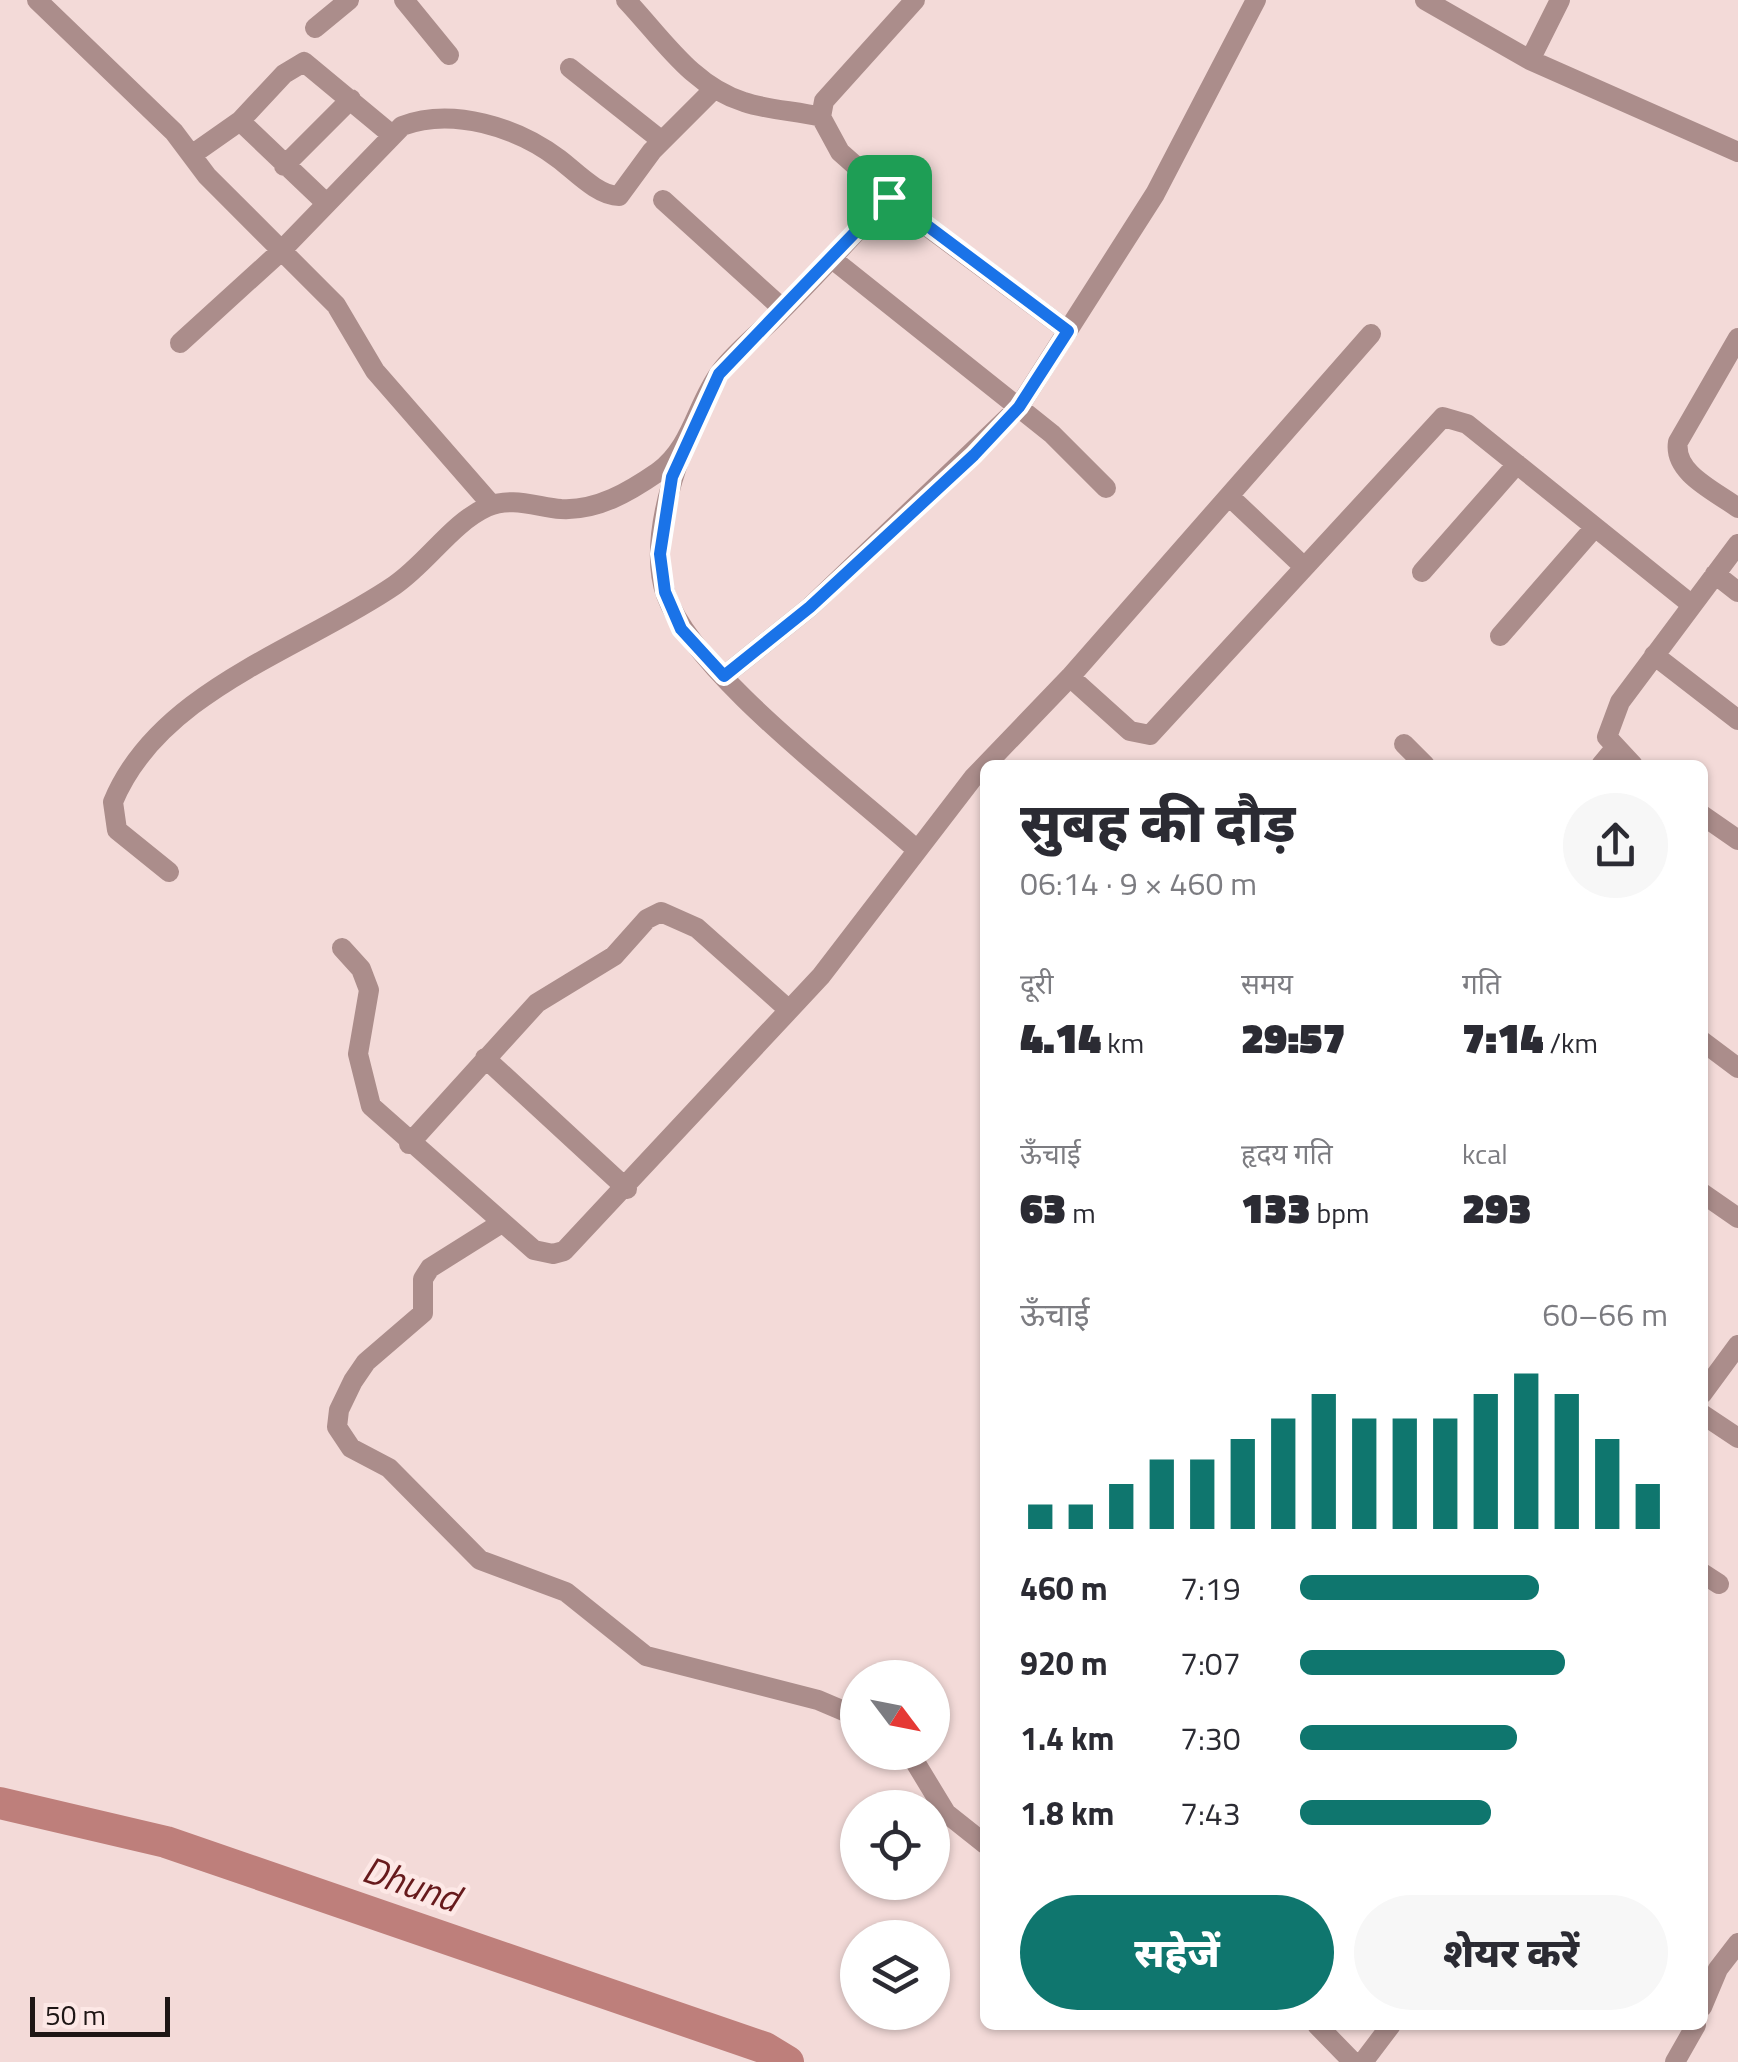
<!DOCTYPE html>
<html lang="hi">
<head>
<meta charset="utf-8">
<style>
  :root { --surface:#fff; --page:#f7f7f7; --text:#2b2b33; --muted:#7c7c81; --accent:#0f766e }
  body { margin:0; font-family:"Titillium Web","Noto Sans Devanagari",sans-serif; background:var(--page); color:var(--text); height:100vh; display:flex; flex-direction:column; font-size:38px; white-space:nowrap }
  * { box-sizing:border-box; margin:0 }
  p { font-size:32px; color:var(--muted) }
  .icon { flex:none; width:55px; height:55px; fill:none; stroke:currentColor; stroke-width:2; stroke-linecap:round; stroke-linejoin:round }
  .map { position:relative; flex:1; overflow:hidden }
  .details { position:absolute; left:980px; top:760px; width:728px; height:1270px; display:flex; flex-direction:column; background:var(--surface); border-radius:15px; box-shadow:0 2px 8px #0004 }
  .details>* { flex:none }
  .needle { width:65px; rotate:122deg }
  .controls { position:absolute; left:840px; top:1660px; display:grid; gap:20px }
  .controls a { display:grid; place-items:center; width:110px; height:110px; border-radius:50%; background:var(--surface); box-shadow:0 2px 8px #0004; font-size:50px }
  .scale { position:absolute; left:30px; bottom:25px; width:140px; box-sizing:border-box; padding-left:10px; border:5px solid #1e1615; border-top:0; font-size:28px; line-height:35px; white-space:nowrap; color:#1e1615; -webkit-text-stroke:8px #fde8e6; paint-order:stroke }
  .pin { position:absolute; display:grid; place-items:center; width:85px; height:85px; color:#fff; margin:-42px; border-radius:20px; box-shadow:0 5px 15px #0006 }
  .round { display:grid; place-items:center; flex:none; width:105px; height:105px; border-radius:52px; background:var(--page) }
  .head { display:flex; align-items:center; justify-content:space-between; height:170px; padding:0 40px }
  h1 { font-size:55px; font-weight:800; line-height:75px }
  .metrics { display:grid; grid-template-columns:repeat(3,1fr); gap:15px; height:170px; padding:10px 40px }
  .metrics div { display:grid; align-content:center }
  .metrics b { font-size:42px; font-weight:800 }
  .metrics small { font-size:28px; font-weight:400 }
  .metrics p { font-size:28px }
  .chart { height:280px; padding:20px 40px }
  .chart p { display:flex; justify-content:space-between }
  .chart svg { width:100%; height:180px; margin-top:10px; stroke:var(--accent); stroke-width:6 }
  .primary-button { display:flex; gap:20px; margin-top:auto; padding:20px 40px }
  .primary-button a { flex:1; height:115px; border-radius:60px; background:var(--accent); color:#fff; font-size:40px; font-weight:800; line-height:115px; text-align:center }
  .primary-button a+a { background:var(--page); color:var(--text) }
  ul { padding:0 40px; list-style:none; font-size:32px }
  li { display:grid; grid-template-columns:160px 120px 1fr; align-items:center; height:75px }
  li i { height:25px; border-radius:12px; background:var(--accent) }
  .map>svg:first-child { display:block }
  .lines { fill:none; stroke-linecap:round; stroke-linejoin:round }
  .river { stroke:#be7f7b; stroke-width:32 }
  .minor { stroke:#ab8d8b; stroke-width:20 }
  .route-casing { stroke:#fff; stroke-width:20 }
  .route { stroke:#1a73e8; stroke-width:12 }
  .labels { text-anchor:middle; stroke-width:9; stroke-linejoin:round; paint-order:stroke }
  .water-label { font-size:38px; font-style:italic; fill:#671a1c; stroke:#fde8e6 }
</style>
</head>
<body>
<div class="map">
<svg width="1738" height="2062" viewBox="0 0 1738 2062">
  <rect width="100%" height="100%" fill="#f3dad8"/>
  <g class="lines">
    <path class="river" d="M 0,1803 L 166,1842 L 765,2048 L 788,2062"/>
    <path class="minor" d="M 37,0 L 174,132 L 207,176 L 336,305 L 375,371 L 491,504
      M 404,0 L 449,55
      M 626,0 C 662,38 692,86 744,102 C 768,110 796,111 821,117
      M 915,0 L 824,101 L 821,117 L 840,152 L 909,213 L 1068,331
      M 1425,0 L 1530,60 L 1738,152
      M 315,28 L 349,0
      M 1530,60 L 1560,0
      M 570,68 L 662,141
      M 240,121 L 326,203
      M 193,154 L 240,121 L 284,74 L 304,62 L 392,135
      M 284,166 L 351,99
      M 663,200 L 783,309
      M 831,258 L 1052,434 L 1106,488
      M 1738,338 L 1678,442 C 1673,473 1715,491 1738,508
      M 180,343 L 280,252 L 402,126 C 452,107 517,127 559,159 C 575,171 598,196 619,196 L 652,151 L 713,90
      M 682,452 C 667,493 651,553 666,595 C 694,674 851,790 917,850
      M 1230,497 L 1302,565
      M 1422,572 L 1517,464
      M 1715,574 L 1738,592
      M 1500,636 L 1595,527
      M 1654,655 L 1738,720
      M 724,676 L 810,607 L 1019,407 L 1155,194 L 1256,0
      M 1070,677 L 1130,731 L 1150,735 L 1443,417 L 1467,424 L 1692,605
      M 1404,744 L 1425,765
      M 1601,765 L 1615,748
      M 1633,765 L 1607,737 L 1620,702 L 1738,544
      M 1702,815 L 1738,840
      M 169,872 L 117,830 L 113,802 C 159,690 302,649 395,585 C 428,562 452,523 487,507 C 511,496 537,507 561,509 C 597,511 629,492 658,472 C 693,446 696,404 721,371 C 738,349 761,332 780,312 C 817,275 853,235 889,197
      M 342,948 L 361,969 L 369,990 L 358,1054 L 371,1106 L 534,1250 L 553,1254 L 564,1251 L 821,976 L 973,778 L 1070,677 L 1371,334
      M 1702,1041 L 1738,1068
      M 485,1058 L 627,1189
      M 409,1144 L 537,1003 L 614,956 L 647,919 L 661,912 L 697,928 L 789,1010
      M 1702,1193 L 1738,1218
      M 500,1224 L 430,1268 L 423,1279 L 423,1313 L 366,1362 L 353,1381 L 339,1410 L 337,1427 L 351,1448 L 389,1468 L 480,1560 L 566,1592 L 646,1656 L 818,1700 L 858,1717
      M 1702,1394 L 1738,1345
      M 1702,1414 L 1738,1438
      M 1702,1573 L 1719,1584
      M 909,1752 L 946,1813 L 985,1844
      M 1702,2007 L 1718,1969 L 1738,1943
      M 1317,2025 L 1353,2062
      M 1363,2062 L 1391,2025
      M 1675,2062 L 1696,2025"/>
  </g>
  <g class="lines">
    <g class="route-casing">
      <path id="route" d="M 889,197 L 1068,331 L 1019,407 L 974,455 L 810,607 L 724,676 L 681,629 L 665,592 L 660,554 L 672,477 L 719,374 Z"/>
    </g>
    <use href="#route" class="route"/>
  </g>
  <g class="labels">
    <g class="water-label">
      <text transform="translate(411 1884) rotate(19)" y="13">Dhund</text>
    </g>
  </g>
</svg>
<div class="controls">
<a><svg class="needle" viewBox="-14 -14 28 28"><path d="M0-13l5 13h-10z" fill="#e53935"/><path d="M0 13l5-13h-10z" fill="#7c7c81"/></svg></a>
<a><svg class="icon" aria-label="locate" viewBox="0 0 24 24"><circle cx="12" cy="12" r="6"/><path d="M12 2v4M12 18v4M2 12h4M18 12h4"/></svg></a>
<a><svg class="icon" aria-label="layers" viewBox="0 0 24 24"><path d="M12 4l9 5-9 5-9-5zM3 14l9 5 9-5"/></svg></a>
</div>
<div class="scale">50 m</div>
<div class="pin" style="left:889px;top:197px;background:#1e9e55"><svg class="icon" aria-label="arrive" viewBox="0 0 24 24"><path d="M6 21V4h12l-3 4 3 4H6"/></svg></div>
<section class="details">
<div class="head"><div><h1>सुबह की दौड़</h1><p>06:14 · 9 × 460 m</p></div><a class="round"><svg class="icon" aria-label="share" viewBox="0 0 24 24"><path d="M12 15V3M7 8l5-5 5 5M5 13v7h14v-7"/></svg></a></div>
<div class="metrics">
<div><p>दूरी</p><b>4.14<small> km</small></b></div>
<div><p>समय</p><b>29:57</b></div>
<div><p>गति</p><b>7:14<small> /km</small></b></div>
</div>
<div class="metrics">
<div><p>ऊँचाई</p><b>63<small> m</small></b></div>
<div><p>हृदय गति</p><b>133<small> bpm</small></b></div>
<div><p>kcal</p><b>293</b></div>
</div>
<div class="chart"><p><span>ऊँचाई</span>60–66 m</p>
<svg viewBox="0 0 160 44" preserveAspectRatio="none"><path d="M5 44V38M15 44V38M25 44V33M35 44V27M45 44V27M55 44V22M65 44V17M75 44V11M85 44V17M95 44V17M105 44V17M115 44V11M125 44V6M135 44V11M145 44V22M155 44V33"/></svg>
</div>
<ul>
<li><b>460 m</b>7:19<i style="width:65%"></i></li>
<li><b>920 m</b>7:07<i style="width:72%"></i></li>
<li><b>1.4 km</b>7:30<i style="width:59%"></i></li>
<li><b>1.8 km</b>7:43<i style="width:52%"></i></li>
</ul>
<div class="primary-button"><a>सहेजें</a><a>शेयर करें</a></div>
</section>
</div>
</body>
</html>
